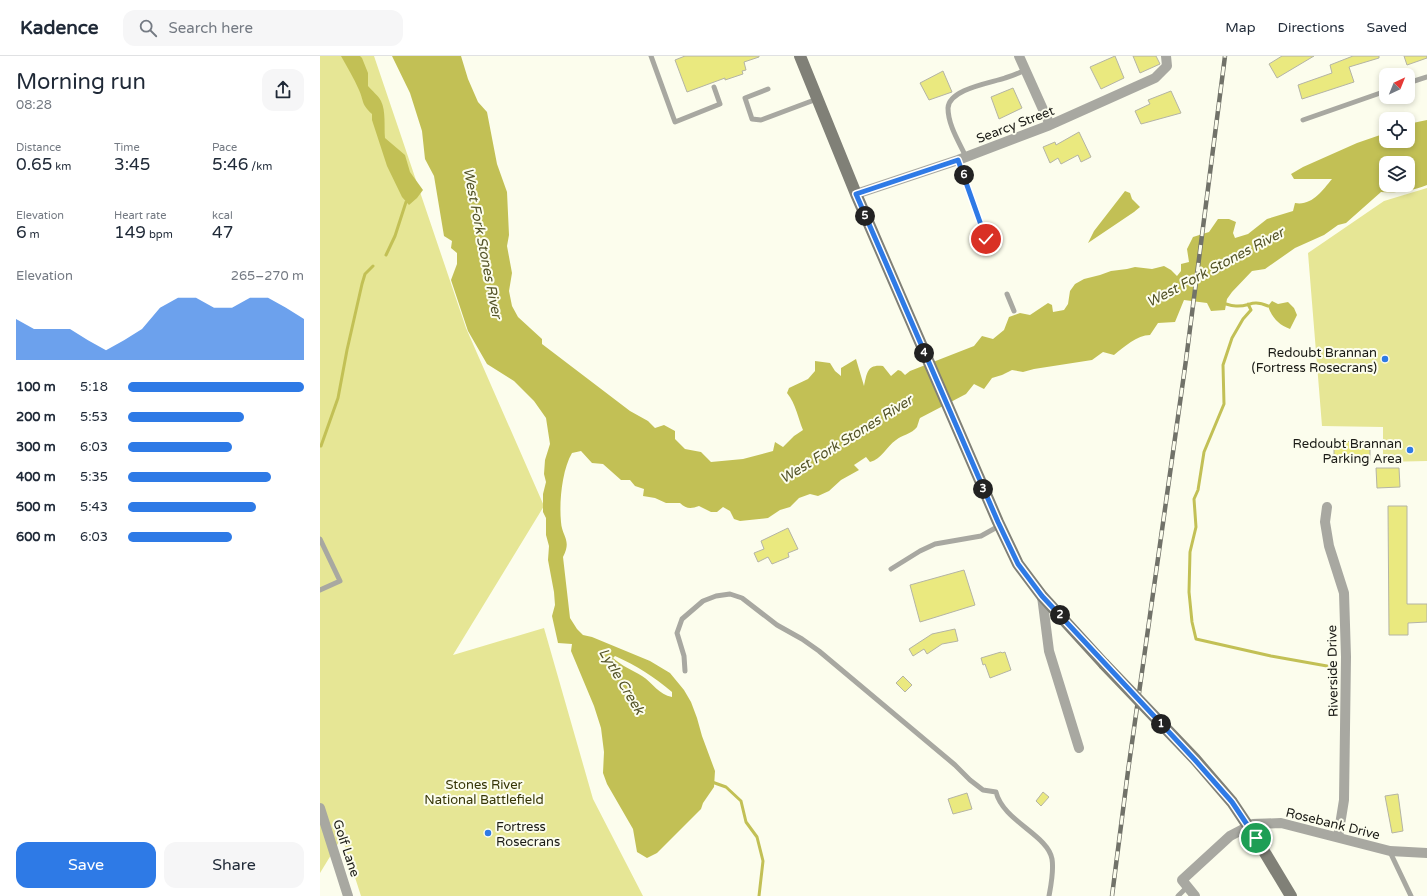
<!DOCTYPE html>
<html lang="en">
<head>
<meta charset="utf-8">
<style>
  :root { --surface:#fff; --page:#f6f6f7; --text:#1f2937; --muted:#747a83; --line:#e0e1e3; --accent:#2e7ae6 }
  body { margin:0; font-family:"Varela Round",sans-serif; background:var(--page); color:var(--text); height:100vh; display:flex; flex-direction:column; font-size:15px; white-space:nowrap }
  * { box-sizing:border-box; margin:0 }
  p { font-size:13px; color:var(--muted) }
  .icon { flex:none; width:22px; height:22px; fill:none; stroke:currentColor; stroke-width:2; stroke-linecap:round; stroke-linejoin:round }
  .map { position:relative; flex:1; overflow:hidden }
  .details { display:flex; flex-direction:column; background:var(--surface); width:320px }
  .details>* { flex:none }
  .needle { width:26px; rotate:43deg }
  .controls { position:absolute; left:1059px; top:12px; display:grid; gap:8px }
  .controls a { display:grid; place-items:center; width:36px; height:36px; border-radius:8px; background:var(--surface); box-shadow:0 2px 6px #0003; font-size:20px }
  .pin { position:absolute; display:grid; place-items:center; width:34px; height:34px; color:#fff; margin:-17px; border:2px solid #fff; border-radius:50%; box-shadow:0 1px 4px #0007 }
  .km { position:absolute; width:20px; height:20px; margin:-10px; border-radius:50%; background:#222; color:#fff; font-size:11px; line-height:20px; text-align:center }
  .round { display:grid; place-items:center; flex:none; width:42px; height:42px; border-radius:12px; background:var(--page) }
  .overview { display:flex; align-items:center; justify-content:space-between; height:68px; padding:0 16px }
  h1 { font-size:22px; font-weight:600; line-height:30px }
  .metrics { display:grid; grid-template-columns:repeat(3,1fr); gap:6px; height:68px; padding:4px 16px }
  .metrics div { display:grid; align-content:center }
  .metrics b { font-size:17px; font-weight:600 }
  .metrics small { font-size:11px; font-weight:400 }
  .metrics p { font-size:11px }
  .chart { height:112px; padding:8px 16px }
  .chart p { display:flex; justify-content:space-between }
  .chart svg { width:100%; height:72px; margin-top:4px; fill:var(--accent); opacity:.7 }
  .cta { display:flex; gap:8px; margin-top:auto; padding:8px 16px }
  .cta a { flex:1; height:46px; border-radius:12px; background:var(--accent); color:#fff; font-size:16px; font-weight:600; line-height:46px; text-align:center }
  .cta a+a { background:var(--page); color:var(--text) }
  ul { padding:0 16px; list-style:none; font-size:13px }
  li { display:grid; grid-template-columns:64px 48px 1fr; align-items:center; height:30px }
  li i { height:10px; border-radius:5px; background:var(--accent) }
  header { display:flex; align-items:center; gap:24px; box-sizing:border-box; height:56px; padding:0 20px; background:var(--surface); border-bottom:1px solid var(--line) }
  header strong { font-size:19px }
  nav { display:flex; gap:22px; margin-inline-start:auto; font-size:14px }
  .search { width:280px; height:36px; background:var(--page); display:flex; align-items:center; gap:10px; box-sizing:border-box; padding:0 14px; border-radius:12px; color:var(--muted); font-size:15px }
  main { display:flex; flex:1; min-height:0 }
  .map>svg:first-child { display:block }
  .green { fill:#e6e695 }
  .water { fill:#c2c055; fill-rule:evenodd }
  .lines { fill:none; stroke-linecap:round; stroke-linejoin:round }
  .stream { stroke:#c2c055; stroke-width:3 }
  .building { fill:#eae97f; stroke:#b4b4a5 }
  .lane { stroke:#a8a8a1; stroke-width:5 }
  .street { stroke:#a8a8a1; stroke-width:10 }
  .secondary { stroke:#808077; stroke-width:12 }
  .rail-casing { stroke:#717269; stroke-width:4.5 }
  .rail { stroke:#fcfded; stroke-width:3; stroke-dasharray:9; stroke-linecap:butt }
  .secondary-bridge { stroke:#808077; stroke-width:12 }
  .route-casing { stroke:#fff; stroke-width:8 }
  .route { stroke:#2e7ae6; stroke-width:5 }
  .poi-dot { fill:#2e7ae6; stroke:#fcfded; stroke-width:1.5 }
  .labels { text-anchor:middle; stroke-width:4; stroke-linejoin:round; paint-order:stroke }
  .street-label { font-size:13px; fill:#1b1b16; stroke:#fcfded }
  .poi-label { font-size:13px; fill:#1b1b16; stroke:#fcfded; text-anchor:end }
  .park-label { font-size:13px; fill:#363506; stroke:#fcfded }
  .water-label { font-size:14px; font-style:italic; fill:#525226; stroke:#fcfded }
</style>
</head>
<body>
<header>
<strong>Kadence</strong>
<div class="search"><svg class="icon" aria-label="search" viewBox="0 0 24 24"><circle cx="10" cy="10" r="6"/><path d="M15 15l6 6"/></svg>Search here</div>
<nav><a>Map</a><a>Directions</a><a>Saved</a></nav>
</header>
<main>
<section class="details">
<div class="overview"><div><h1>Morning run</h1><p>08:28</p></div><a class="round"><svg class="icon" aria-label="share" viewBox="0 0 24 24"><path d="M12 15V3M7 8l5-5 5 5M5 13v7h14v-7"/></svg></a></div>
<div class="metrics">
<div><p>Distance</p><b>0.65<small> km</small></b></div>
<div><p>Time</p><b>3:45</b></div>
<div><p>Pace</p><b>5:46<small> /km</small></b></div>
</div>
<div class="metrics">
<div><p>Elevation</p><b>6<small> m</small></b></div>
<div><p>Heart rate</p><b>149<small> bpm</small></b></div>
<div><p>kcal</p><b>47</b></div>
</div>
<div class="chart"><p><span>Elevation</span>265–270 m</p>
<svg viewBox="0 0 160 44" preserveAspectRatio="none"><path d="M0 44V19L10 25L20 25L30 25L40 32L50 38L60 32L70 25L80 12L90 6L100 6L110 12L120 12L130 6L140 6L150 12L160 19V44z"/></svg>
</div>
<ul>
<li><b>100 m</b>5:18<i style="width:100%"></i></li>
<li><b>200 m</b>5:53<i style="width:66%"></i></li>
<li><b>300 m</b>6:03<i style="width:59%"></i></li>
<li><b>400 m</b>5:35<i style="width:81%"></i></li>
<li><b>500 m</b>5:43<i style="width:73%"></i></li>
<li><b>600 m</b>6:03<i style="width:59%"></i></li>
</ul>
<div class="cta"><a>Save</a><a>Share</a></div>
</section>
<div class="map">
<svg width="1107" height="840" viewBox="0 0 1107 840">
  <rect width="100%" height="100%" fill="#fcfded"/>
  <path class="green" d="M 0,0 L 54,0 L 146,272 L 224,450 L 133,599 L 224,572 L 273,743 L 323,840 L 41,840 L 22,781 L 0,817 Z
    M 1107,132 L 1107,405 L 1063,406 L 1063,371 L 1002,370 L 988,197 L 1064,145 Z"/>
  <path class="water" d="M 21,0 L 40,0 L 42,2 L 48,17 L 48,30 C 52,35 58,39 61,45 C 66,55 64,70 65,82 L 85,99 L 90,116 L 103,134 L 97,142 L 89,149 L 82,141 L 67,110 L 52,64 L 52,58 C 41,48 44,45 39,34 C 34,22 27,11 21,0 Z
    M 72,0 L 141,0 L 148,23 L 158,46 L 167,56 L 177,108 L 187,136 L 189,179 L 187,190 L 192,217 L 189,235 L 192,250 L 198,261 L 222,283 L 222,288 L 310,355 L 328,365 L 335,372 L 344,369 L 355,375 L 355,383 L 365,393 L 381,396 L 391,406 L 423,403 L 453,395 L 455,386 L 463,391 L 474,380 L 483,374 C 478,362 476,348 467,337 L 469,332 L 488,323 L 495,315 L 495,305 L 510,307 L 515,315 L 521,320 L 521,312 L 536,303 L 544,330 C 547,317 547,308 563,310 L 571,320 L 578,314 L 581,315 L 585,319 L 590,315 L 654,290 L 662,280 L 673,283 L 684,274 L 689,261 L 700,257 L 710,259 L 728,247 L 732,249 L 733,256 L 744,254 L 748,248 L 750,235 L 755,228 L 764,223 L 780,219 L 791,215 L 807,213 L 815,211 L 832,213 L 844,210 L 851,214 L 857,220 L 861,215 L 861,208 L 869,206 L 867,193 L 873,181 L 889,176 L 898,163 L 909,163 L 916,166 L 913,177 L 915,182 L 928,178 L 947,163 L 973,155 L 975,147 C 992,150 1002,135 1012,123 L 974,123 L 971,118 L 983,111 L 1037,87 L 1066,77 L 1066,85 L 1088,85 L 1088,68 L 1107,64 L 1107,129 C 1092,135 1078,137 1061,136 L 1026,167 L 1018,169 L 1004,179 L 975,192 L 945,213 L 932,215 L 912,236 L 907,243 L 905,254 L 891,255 L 887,247 L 864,244 L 855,266 L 838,267 L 830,279 C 817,279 804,291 794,299 L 783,296 L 772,304 L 714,313 L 703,316 L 692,314 L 682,319 L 672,322 L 664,333 L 654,328 L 646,338 L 600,362 C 599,364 598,368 597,371 C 592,378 582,379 576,384 C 566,391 562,403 550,406 L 546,401 L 534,409 L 539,414 L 521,424 L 509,435 L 498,440 L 490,438 L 479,442 L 470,451 L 460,454 L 448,462 L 420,465 L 414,463 L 410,455 L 403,451 L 397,456 L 391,456 L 379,450 C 371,453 366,453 360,447 L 346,447 L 335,442 L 323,440 L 324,433 L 315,430 L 310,424 L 301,424 L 283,408 L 272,407 L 261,395 L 252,397 C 242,414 239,446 241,466 C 242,481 252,484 243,501 L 250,562 L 257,573 L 263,579 L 272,581 L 330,605 L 350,617 L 364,634 L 371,646 L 377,662 L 382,680 L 395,715 L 394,731 L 383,747 L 381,753 L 337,797 L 327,802 L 317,796 L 313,773 L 287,728 L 283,717 L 284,696 L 281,672 L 274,650 L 251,595 L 252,588 L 238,587 L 232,560 L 235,549 L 234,536 L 228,504 L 229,490 L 226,479 L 226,462 L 223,456 L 223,438 L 226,426 L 224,418 L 225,404 L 230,388 L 226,362 L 214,345 L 194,325 L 167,308 L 148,275 L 131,224 L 137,208 L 137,197 L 131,192 L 132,185 L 124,180 L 114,120 L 105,103 L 102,75 L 90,37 ZM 1066,107 L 1088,107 L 1088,129 L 1066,129 ZM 295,600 C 317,610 333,620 352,636 L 352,641 C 339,639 333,627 322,620 C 312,614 302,610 293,602 Z
    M 805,135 L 810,137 L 812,143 L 820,151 L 814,156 L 768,187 L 774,175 Z
    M 952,245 L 958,248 L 968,246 L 974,252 L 977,259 L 970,273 C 959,269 952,262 948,250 Z"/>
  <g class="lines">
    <path class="stream" d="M 66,199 L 75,180 L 86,146
      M 906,248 C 909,249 913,250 916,250 C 930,251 931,243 948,250
      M 928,248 L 931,254 L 923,263 L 912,282 L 903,309 L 904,348 L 884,396 L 878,434 L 874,443 L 876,471 L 870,496 L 869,536 L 872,566 L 876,583 L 951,600 L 1007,610
      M 1,390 L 18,342 L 27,294 L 42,228 L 45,218 L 53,210
      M 392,726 L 406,731 L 421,745 L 426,766 L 437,781 L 443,805 L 439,840"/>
  </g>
  <path class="building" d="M 365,0 L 439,0 L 439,1 L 424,6 L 426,14 L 422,15 L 423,18 L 405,24 L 405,22 L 367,36 L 355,4 Z
    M 795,0 L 804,22 L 781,33 L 770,11 Z
    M 813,0 L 836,0 L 840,8 L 820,17 Z
    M 962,0 L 994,0 L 957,22 L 949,8 Z
    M 1033,0 L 1059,0 L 1059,2 L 1029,11 L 1034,26 L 982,43 L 978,29 L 1012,17 L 1010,9 Z
    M 1084,0 L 1107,0 L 1107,2 L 1087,9 Z
    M 623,15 L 632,36 L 609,44 L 600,27 Z
    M 693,32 L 702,52 L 679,63 L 671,41 Z
    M 851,35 L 861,57 L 821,68 L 815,55 L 830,48 L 828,44 Z
    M 759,76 L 771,101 L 761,106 L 758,99 L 741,108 L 738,102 L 730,107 L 723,91 L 735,86 L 736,89 Z
    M 1050,385 L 1050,405 L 1014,404 L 1014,386 Z
    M 1056,412 L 1079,412 L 1080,431 L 1057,432 Z
    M 1068,450 L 1087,450 L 1087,548 L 1107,548 L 1107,566 L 1088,567 L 1088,579 L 1069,579 Z
    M 468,472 L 478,493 L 468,497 L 469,501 L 452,508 L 448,501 L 438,506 L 434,497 L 444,493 L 441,485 Z
    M 644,514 L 655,549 L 600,566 L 590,529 Z
    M 635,573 L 638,585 L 622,588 L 607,598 L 604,593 L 593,600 L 589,593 L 612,578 Z
    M 681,596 L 682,597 L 685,596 L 691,614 L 670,622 L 665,608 L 663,609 L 661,602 Z
    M 583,620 L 592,629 L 585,636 L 576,627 Z
    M 723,736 L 729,741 L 721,750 L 716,745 Z
    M 647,737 L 652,753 L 633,758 L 628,743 Z
    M 1078,738 L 1083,775 L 1072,777 L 1065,740 Z"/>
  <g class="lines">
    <path class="lane" d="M 331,0 L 355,66 L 400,48 L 394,31
      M 1088,27 L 1107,21
      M 448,33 L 425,42 L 432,63 L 441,64 L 497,43
      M 983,64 L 1066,35
      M 646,101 C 639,86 628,69 628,52 C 629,33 671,27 685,22 C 692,20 699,17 705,14
      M 638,104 L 666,183
      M 687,238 L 694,255
      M 0,483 L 20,525 L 0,534
      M 571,513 L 600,495 L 615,488 L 661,480 L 679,470
      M 365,615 L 364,600 L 357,577 L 362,563 L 383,545 L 396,540 L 410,538 L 422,542 L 457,569 L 482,583 L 499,595 L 635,709 L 650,724 L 663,734 L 676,736 C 683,765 728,779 732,803 C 734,815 731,829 729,840
      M 1070,796 L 1091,840
      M 858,840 L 867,831"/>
    <path class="street" d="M 699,0 L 730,69
      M 536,138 L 638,104 L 730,69 L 835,22 L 847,10 L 846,0
      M 1007,451 L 1005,466 L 1009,490 L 1024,537 L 1026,601 L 1024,744 L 1018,781
      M 722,540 L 729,595 L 759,692
      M 0,752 L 28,840
      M 875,840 L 862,824 L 910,780 L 933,768 L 961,767 L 1070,795 L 1107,797"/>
    <path class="secondary" d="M 480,0 L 536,138 L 678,466 L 698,508 L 722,540 L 784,608"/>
    <g class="rail-casing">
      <path id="rail" d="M 792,840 L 808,715 L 866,304 L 905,0"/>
    </g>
    <use href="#rail" class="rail"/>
    <path class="secondary-bridge" d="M 784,608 L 875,703 L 912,746 L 936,782 L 971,840"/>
  </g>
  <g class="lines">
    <g class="route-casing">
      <path id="route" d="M 666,183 L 638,104 L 536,138 L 678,466 L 698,508 L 722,540 L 875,704 L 912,746 L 936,782"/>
    </g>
    <use href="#route" class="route"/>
  </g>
  <g class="poi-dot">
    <circle cx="1065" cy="303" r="4"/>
    <circle cx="1090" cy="394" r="4"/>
    <circle cx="168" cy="777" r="4"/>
  </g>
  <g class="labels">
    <g class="street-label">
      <text transform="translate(695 68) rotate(-21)" y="5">Searcy Street</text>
      <text transform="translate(1012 615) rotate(-91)" y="5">Riverside Drive</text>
      <text transform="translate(1013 767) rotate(14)" y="5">Rosebank Drive</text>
      <text transform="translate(27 792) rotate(72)" y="5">Golf Lane</text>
    </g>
    <g class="poi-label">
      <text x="1057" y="301">Redoubt Brannan<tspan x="1057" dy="15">(Fortress Rosecrans)</tspan></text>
      <text x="1082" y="392">Redoubt Brannan<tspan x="1082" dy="15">Parking Area</tspan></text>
      <text x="176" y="775" text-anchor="start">Fortress<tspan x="176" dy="15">Rosecrans</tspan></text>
    </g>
    <g class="park-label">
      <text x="164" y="733">Stones River<tspan x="164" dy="15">National Battlefield</tspan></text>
    </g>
    <g class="water-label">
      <text transform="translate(163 187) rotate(79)" y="5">West Fork Stones River</text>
      <text transform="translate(895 211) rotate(-28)" y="5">West Fork Stones River</text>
      <text transform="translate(526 383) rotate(-32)" y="5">West Fork Stones River</text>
      <text transform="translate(302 625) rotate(59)" y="5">Lytle Creek</text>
    </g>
  </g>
</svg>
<div class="controls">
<a><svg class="needle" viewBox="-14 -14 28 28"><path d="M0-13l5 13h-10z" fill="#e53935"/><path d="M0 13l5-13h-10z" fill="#747a83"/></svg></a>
<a><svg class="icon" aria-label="locate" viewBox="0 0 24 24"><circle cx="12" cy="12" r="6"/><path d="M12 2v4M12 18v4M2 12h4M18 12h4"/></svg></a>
<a><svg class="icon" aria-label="layers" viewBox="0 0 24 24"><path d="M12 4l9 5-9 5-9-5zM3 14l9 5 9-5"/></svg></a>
</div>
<div class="pin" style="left:936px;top:782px;background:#1e9e55"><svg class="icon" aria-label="arrive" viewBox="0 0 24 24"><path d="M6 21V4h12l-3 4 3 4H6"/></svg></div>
<div class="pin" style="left:666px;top:183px;background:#d93025"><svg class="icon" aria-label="check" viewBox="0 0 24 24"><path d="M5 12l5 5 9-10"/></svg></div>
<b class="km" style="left:841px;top:668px">1</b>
<b class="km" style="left:740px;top:559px">2</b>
<b class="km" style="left:663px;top:433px">3</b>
<b class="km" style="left:604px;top:297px">4</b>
<b class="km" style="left:545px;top:160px">5</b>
<b class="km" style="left:644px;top:119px">6</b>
</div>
</main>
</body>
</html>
